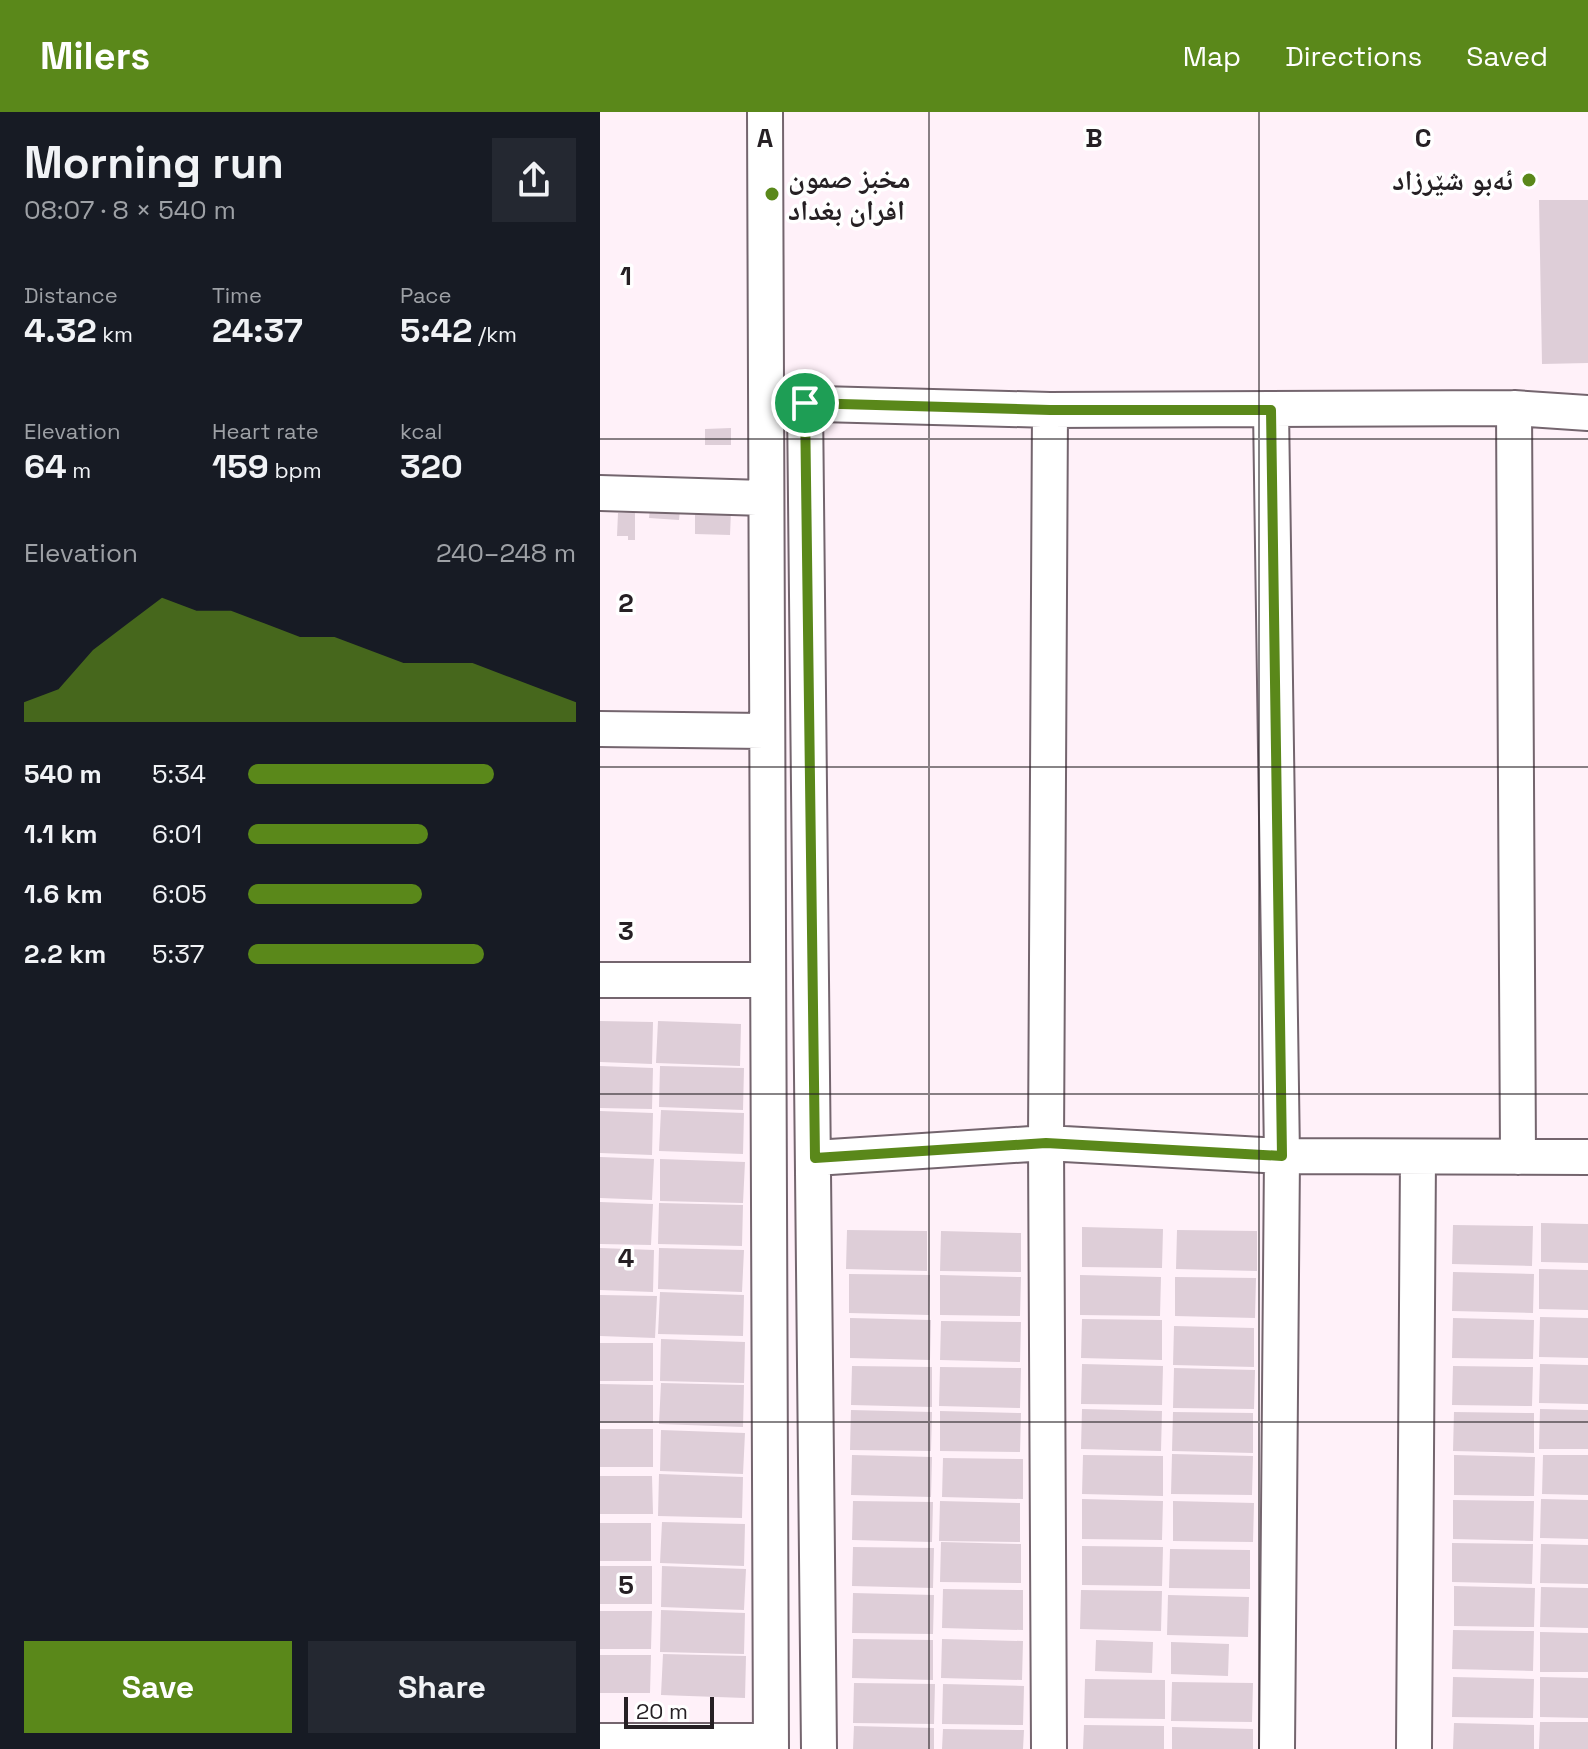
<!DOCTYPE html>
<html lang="en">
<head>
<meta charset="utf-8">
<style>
  :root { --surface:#171b24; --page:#242831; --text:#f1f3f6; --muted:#9ea1a6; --accent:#5a881a }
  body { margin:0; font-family:"Space Grotesk","Noto Naskh Arabic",sans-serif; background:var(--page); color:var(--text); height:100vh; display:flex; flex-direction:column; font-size:30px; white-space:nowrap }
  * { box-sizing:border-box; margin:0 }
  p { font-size:26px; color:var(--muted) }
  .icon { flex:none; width:44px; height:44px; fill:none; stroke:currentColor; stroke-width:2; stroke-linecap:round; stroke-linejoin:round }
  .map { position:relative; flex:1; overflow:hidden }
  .details { display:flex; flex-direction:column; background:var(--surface); width:600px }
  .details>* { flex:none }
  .scale { position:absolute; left:24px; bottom:20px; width:90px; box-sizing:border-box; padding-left:8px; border:4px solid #262024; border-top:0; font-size:22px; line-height:28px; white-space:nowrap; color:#262024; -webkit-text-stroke:6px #fff; paint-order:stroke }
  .pin { position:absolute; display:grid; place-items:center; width:68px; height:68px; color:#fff; margin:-34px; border:4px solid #fff; border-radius:50%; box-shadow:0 2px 8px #0007 }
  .round { display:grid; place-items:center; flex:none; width:84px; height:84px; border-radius:0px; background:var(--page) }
  .headline { display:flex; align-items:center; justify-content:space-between; height:136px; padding:0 24px }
  h1 { font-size:44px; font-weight:700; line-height:60px }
  .metrics { display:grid; grid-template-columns:repeat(3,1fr); gap:12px; height:136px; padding:8px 24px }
  .metrics div { display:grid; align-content:center }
  .metrics b { font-size:34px; font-weight:700 }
  .metrics small { font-size:22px; font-weight:400 }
  .metrics p { font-size:22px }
  .chart { height:224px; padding:16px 24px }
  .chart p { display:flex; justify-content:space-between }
  .chart svg { width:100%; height:144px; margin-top:8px; fill:var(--accent); opacity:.7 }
  .action { display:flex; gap:16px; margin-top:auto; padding:16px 24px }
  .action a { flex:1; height:92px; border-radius:0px; background:var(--accent); color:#fff; font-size:32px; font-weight:700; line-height:92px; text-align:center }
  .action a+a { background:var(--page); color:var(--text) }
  ul { padding:0 24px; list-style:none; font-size:26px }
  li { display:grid; grid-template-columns:128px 96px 1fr; align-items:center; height:60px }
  li i { height:20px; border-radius:10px; background:var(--accent) }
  header { display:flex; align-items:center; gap:48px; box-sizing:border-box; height:112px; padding:0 40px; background:var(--accent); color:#fff }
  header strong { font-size:38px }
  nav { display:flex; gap:44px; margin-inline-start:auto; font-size:28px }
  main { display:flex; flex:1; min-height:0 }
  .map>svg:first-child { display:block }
  .building { fill:#deced8 }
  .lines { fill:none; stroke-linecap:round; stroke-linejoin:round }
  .street-casing { stroke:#74656e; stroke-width:38 }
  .street { stroke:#fff; stroke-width:34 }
  .route-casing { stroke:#fff; stroke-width:16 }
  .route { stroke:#5a881a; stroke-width:10 }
  .grid { fill:none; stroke:#262024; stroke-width:2; stroke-opacity:0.55 }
  .poi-dot { fill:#5a881a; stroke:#fff; stroke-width:3 }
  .labels { text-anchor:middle; stroke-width:7; stroke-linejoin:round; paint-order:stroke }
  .poi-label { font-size:28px; font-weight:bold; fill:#262024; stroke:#fff; text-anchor:start }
  .grid-label { font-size:26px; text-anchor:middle; font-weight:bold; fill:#262024; stroke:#fff; stroke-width:7; stroke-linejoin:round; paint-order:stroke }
</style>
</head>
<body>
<header>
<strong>Milers</strong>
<nav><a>Map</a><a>Directions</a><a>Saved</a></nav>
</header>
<main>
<section class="details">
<div class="headline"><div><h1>Morning run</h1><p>08:07 · 8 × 540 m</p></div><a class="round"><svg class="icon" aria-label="share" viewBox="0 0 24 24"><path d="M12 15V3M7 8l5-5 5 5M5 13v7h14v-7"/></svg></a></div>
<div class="metrics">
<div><p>Distance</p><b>4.32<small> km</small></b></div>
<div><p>Time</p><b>24:37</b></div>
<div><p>Pace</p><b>5:42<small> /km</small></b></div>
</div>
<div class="metrics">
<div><p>Elevation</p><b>64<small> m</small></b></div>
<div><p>Heart rate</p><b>159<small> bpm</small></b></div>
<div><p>kcal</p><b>320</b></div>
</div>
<div class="chart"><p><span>Elevation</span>240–248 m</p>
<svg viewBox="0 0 160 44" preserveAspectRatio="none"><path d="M0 44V38L10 34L20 22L30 14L40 6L50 10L60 10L70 14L80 18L90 18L100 22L110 26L120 26L130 26L140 30L150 34L160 38V44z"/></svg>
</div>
<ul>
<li><b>540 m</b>5:34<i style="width:75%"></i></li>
<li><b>1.1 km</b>6:01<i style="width:55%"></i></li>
<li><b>1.6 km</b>6:05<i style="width:53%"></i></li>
<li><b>2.2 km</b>5:37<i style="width:72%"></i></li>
</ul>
<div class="action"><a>Save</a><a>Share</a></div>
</section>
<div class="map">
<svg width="988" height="1637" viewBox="0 0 988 1637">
  <rect width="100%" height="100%" fill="#fff1f9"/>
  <path class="building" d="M 939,88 L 988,88 L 988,251 L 942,252 Z
    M 131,316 L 131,333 L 105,333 L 105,317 Z
    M 50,397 L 80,398 L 79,408 L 49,406 Z
    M 95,397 L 131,398 L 130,423 L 95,422 Z
    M 18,401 L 35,401 L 35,428 L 28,428 L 28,424 L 17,424 Z
    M 0,909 L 53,910 L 52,952 L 0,950 Z
    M 58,909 L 141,912 L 140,954 L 56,951 Z
    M 0,954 L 53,956 L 52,997 L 0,996 Z
    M 60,954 L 144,956 L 143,998 L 59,995 Z
    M 61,998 L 144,1001 L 143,1042 L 59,1039 Z
    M 0,999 L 53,1001 L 52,1043 L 0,1041 Z
    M 0,1045 L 54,1047 L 52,1088 L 0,1086 Z
    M 60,1047 L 145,1050 L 143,1091 L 60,1089 Z
    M 0,1090 L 53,1092 L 51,1133 L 0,1132 Z
    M 59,1091 L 143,1093 L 142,1134 L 58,1132 Z
    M 941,1111 L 988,1112 L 988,1151 L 941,1150 Z
    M 853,1113 L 933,1114 L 932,1154 L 852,1152 Z
    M 482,1115 L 563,1117 L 562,1156 L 482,1155 Z
    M 247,1118 L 327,1119 L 327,1159 L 246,1157 Z
    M 577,1118 L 657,1119 L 657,1159 L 576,1157 Z
    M 341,1119 L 421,1121 L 421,1160 L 340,1159 Z
    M 0,1136 L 54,1138 L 53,1180 L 0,1178 Z
    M 59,1136 L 144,1138 L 142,1180 L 58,1177 Z
    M 939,1157 L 988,1158 L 988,1198 L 939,1197 Z
    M 853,1160 L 934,1162 L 933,1201 L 852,1199 Z
    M 249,1162 L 330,1163 L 329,1203 L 249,1201 Z
    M 340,1163 L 421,1165 L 420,1204 L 340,1203 Z
    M 480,1163 L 561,1165 L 560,1204 L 480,1203 Z
    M 575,1165 L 656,1166 L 655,1206 L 575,1204 Z
    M 60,1180 L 144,1183 L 143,1224 L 58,1222 Z
    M 0,1183 L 57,1184 L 55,1226 L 0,1224 Z
    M 940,1205 L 988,1206 L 988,1246 L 939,1245 Z
    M 250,1206 L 331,1208 L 330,1248 L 250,1246 Z
    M 853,1206 L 934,1208 L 933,1247 L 852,1246 Z
    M 482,1207 L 562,1208 L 562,1248 L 481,1246 Z
    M 341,1209 L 421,1210 L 420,1250 L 340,1248 Z
    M 574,1214 L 654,1216 L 654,1255 L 573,1253 Z
    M 61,1227 L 145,1230 L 144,1271 L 60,1269 Z
    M 0,1231 L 53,1231 L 53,1269 L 0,1269 Z
    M 482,1252 L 563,1254 L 562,1293 L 481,1292 Z
    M 940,1252 L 988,1253 L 988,1292 L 939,1291 Z
    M 252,1254 L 332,1255 L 332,1295 L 251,1293 Z
    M 853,1254 L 933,1255 L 932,1294 L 852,1293 Z
    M 340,1255 L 421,1256 L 420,1296 L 339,1294 Z
    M 574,1256 L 655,1258 L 654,1297 L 573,1296 Z
    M 61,1271 L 144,1273 L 143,1315 L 59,1312 Z
    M 0,1272 L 53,1273 L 53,1311 L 0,1311 Z
    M 482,1297 L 562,1299 L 561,1339 L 481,1337 Z
    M 940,1297 L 988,1298 L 988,1337 L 939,1337 Z
    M 251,1298 L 332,1300 L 331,1339 L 250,1338 Z
    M 340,1299 L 421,1301 L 420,1340 L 340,1339 Z
    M 573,1300 L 653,1301 L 653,1341 L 572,1339 Z
    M 854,1300 L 934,1301 L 934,1341 L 853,1339 Z
    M 0,1317 L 53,1317 L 53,1355 L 0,1355 Z
    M 61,1318 L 145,1321 L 143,1362 L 60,1359 Z
    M 572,1342 L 653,1344 L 652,1383 L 571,1382 Z
    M 252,1343 L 332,1345 L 331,1385 L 251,1383 Z
    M 483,1343 L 563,1344 L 563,1384 L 482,1382 Z
    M 854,1343 L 935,1345 L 934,1384 L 854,1383 Z
    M 943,1343 L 988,1343 L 988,1383 L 942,1382 Z
    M 343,1346 L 423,1347 L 423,1387 L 342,1385 Z
    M 59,1362 L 143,1365 L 142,1406 L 58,1404 Z
    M 0,1364 L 52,1364 L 53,1402 L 0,1402 Z
    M 482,1387 L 563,1389 L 562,1428 L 482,1427 Z
    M 941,1387 L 988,1388 L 988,1427 L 940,1426 Z
    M 853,1388 L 934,1389 L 933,1429 L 853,1427 Z
    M 253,1389 L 333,1390 L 332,1430 L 252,1428 Z
    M 340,1389 L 420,1391 L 420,1430 L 339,1429 Z
    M 573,1389 L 654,1391 L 653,1430 L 573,1429 Z
    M 62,1410 L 145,1412 L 144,1454 L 60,1451 Z
    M 0,1411 L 51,1411 L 51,1449 L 0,1449 Z
    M 341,1430 L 421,1432 L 421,1471 L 340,1470 Z
    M 852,1431 L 933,1432 L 932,1472 L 852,1470 Z
    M 941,1432 L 988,1433 L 988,1472 L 940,1471 Z
    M 482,1434 L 563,1435 L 562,1474 L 482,1473 Z
    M 253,1435 L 334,1436 L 333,1476 L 252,1474 Z
    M 570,1437 L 650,1438 L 650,1477 L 569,1476 Z
    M 0,1454 L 52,1454 L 52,1492 L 0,1492 Z
    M 62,1454 L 146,1457 L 144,1498 L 61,1495 Z
    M 854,1474 L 935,1476 L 934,1515 L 854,1514 Z
    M 941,1475 L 988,1476 L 988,1516 L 940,1515 Z
    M 343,1477 L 423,1478 L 423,1518 L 342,1516 Z
    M 481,1478 L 562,1479 L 561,1519 L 480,1517 Z
    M 253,1481 L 334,1483 L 333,1522 L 252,1521 Z
    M 568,1483 L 649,1485 L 648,1525 L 567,1523 Z
    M 61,1498 L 145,1501 L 144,1542 L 60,1540 Z
    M 0,1499 L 52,1499 L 51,1537 L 0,1537 Z
    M 853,1518 L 934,1519 L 933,1559 L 852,1557 Z
    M 940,1520 L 988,1521 L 988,1560 L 940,1560 Z
    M 253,1527 L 333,1528 L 333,1568 L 252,1566 Z
    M 342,1527 L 423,1529 L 422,1568 L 341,1566 Z
    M 496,1528 L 553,1530 L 552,1561 L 495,1559 Z
    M 571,1530 L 629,1532 L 628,1564 L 571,1562 Z
    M 63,1542 L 146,1544 L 145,1586 L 61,1583 Z
    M 0,1543 L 51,1543 L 50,1581 L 0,1581 Z
    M 853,1565 L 934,1567 L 933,1606 L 852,1605 Z
    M 940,1565 L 988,1566 L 988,1606 L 940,1605 Z
    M 485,1567 L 565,1568 L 565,1607 L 484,1606 Z
    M 572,1570 L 653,1571 L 652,1610 L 571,1609 Z
    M 254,1571 L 335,1572 L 334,1612 L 253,1611 Z
    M 343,1572 L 424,1574 L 423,1613 L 342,1612 Z
    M 940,1610 L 988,1610 L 988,1637 L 939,1637 Z
    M 854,1611 L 934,1613 L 934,1637 L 853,1637 Z
    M 484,1613 L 564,1614 L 564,1637 L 483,1637 Z
    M 254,1614 L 334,1616 L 334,1637 L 253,1637 Z
    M 572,1615 L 653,1617 L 653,1637 L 572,1637 Z
    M 343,1617 L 424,1618 L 423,1637 L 342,1637 Z"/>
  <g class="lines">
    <g class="street-casing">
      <path id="street" d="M 165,0 L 171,1637
        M 182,291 L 450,298 L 914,296 L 988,301
        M 205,291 L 219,1637
        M 914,296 L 918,1045
        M 671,298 L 682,1044 L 677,1637
        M 0,381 L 166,386
        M 0,617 L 167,619
        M 0,868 L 168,868
        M 215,1046 L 446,1031 L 682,1044 L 988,1045
        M 0,1629 L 171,1629
        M 449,1637 L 446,1031 L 450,298
        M 814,1637 L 818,1045"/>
    </g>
    <use href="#street" class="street"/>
  </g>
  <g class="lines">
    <g class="route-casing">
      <path id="route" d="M 205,291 L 450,298 L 671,298 L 682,1044 L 446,1031 L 215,1046 Z"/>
    </g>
    <use href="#route" class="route"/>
  </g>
  <path class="grid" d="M 329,0 L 329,1637M 659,0 L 659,1637M 0,327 L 988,327M 0,655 L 988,655M 0,982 L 988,982M 0,1310 L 988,1310"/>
  <g class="poi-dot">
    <circle cx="929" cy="68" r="8"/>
    <circle cx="172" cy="82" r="8"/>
  </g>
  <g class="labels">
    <g class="poi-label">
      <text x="188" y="76">مخبز صمون<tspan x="188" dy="32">افران بغداد</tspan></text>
      <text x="913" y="78" text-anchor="end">ئەبو شێرزاد</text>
    </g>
  </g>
  <g class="grid-label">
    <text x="165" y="35">A</text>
    <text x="494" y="35">B</text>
    <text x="823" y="35">C</text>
    <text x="26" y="173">1</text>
    <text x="26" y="500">2</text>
    <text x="26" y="828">3</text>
    <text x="26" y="1155">4</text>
    <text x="26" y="1482">5</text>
  </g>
</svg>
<div class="scale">20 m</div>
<div class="pin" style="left:205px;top:291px;background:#1e9e55"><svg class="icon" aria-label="arrive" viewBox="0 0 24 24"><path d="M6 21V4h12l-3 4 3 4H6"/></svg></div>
</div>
</main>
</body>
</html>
